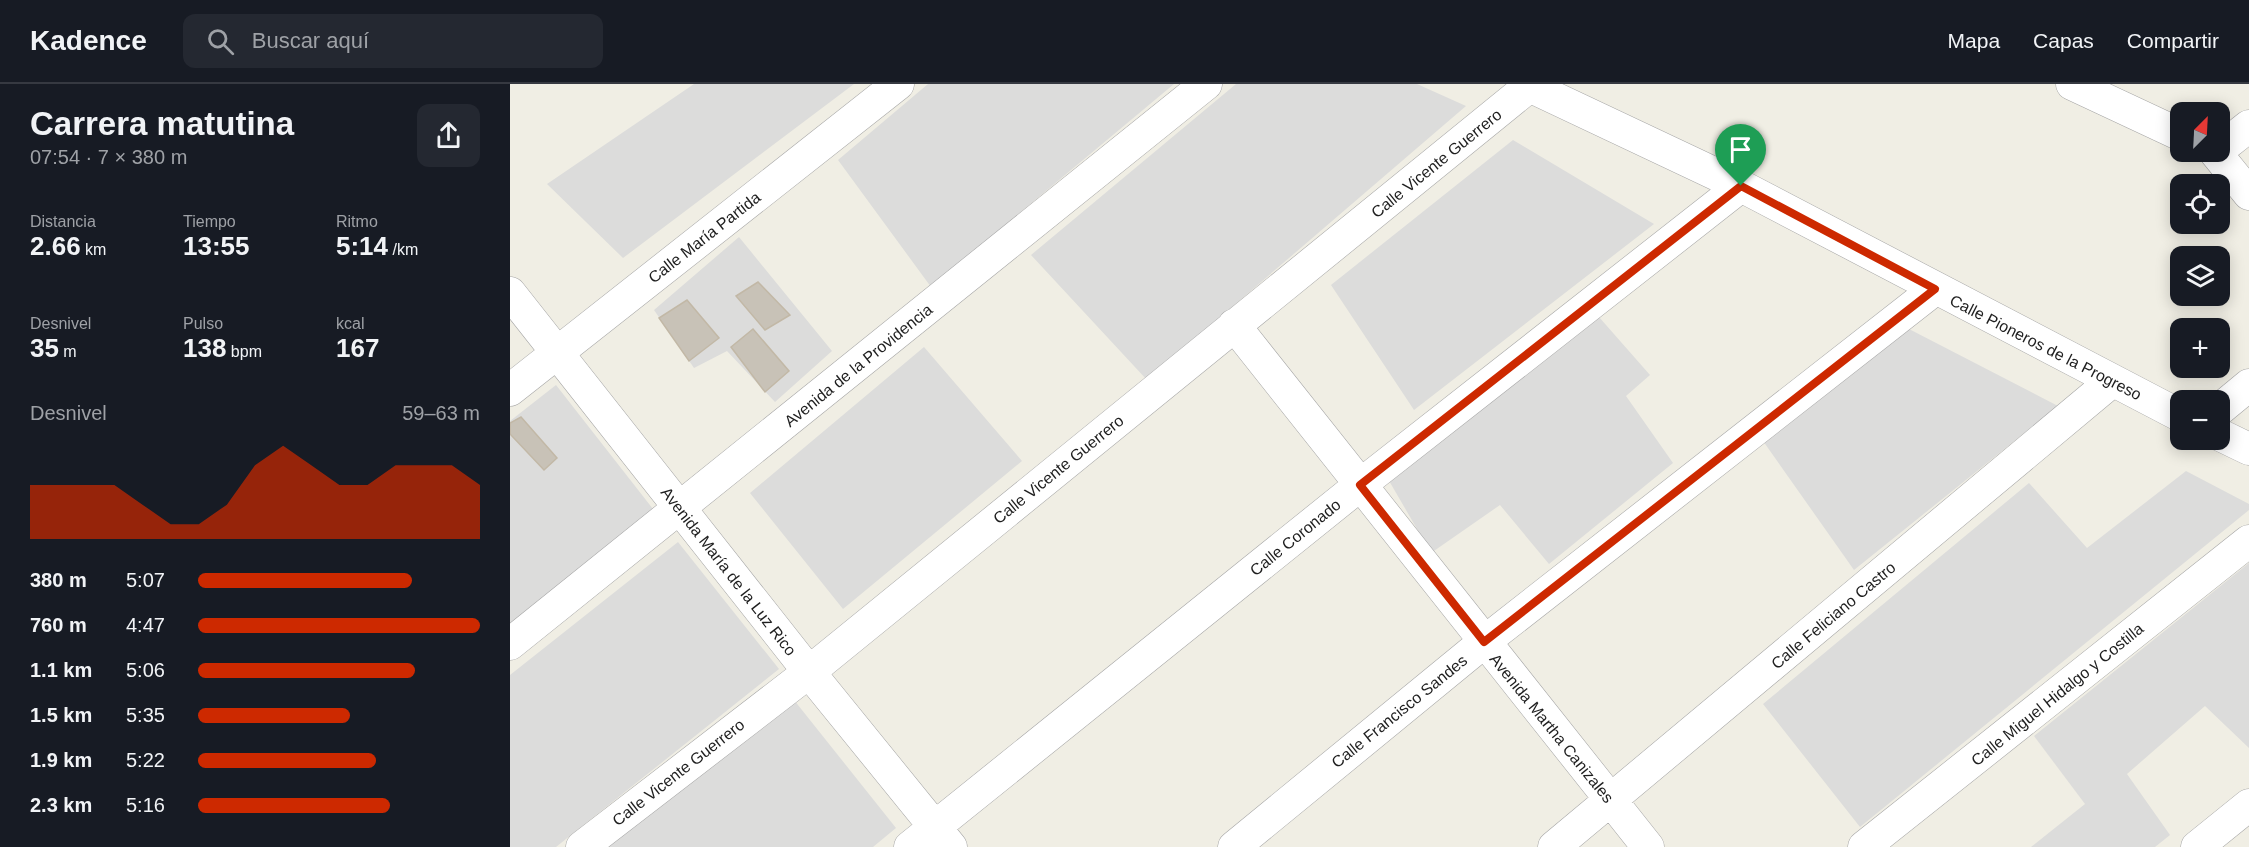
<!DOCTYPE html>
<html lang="es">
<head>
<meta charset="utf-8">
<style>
  :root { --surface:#171b24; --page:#242831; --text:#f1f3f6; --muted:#9ea1a6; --line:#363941; --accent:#cd2900 }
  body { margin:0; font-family:Helvetica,sans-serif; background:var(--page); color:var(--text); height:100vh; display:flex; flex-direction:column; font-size:22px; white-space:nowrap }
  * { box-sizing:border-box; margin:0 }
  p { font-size:20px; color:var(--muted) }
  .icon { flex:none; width:33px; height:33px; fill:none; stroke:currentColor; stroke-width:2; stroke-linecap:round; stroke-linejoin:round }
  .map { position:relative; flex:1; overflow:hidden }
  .sheet { display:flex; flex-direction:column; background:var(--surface); width:510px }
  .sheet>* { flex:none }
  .needle { width:39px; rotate:24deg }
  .tools { position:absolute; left:1660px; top:18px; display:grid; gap:12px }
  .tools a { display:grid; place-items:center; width:60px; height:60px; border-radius:12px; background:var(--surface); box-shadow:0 3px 15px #0003; font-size:30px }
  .pin { position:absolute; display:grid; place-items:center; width:51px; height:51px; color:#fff; margin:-62px -26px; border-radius:50% 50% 50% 0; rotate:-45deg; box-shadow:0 0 6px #0007 }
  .pin .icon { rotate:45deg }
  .round { display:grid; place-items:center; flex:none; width:63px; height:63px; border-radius:12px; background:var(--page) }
  .headline { display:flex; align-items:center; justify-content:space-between; height:102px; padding:0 30px }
  h1 { font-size:33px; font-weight:600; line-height:45px }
  .figures { display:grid; grid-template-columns:repeat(3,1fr); gap:9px; height:102px; padding:6px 30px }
  .figures div { display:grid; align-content:center }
  .figures b { font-size:26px; font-weight:600 }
  .figures small { font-size:16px; font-weight:400 }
  .figures p { font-size:16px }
  .chart { height:168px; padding:12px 30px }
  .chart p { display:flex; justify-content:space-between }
  .chart svg { width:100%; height:108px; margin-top:6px; fill:var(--accent); opacity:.7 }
  ul { padding:0 30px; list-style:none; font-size:20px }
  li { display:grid; grid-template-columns:96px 72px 1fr; align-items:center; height:45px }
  li i { height:15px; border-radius:8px; background:var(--accent) }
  header { display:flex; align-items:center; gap:36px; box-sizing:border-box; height:84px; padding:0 30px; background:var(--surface); border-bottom:2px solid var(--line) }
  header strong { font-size:28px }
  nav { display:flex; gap:33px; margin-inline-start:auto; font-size:21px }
  .search { width:420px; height:54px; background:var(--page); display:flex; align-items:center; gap:15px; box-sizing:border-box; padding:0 21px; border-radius:12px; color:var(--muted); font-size:22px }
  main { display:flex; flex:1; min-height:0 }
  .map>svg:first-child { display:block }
  .residential { fill:#dcdcdb }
  .building { fill:#c8c2b7; stroke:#c2b8a6; stroke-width:1.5 }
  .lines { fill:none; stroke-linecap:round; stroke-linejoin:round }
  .minor-casing { stroke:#a5a5a5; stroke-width:33 }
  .minor { stroke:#fff; stroke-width:32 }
  .route-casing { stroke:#fff; stroke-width:12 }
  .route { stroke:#cd2900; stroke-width:8 }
  .labels { text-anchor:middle; stroke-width:4.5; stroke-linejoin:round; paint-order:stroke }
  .street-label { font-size:16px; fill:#1e1e1e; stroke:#fff }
</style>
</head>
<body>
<header>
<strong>Kadence</strong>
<div class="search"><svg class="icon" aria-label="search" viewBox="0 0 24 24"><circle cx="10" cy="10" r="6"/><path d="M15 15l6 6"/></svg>Buscar aquí</div>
<nav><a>Mapa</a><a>Capas</a><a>Compartir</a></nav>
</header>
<main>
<section class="sheet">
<div class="headline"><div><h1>Carrera matutina</h1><p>07:54 · 7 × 380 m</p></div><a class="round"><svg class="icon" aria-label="share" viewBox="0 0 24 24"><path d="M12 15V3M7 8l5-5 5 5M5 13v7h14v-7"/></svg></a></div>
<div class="figures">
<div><p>Distancia</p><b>2.66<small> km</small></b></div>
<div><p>Tiempo</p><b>13:55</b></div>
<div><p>Ritmo</p><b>5:14<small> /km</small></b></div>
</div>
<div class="figures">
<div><p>Desnivel</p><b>35<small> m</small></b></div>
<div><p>Pulso</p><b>138<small> bpm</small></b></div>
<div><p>kcal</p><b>167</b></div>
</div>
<div class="chart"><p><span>Desnivel</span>59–63 m</p>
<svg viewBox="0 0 160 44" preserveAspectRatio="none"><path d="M0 44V22L10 22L20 22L30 22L40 30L50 38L60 38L70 30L80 14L90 6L100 14L110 22L120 22L130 14L140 14L150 14L160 22V44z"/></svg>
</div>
<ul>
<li><b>380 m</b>5:07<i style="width:76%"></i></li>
<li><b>760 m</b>4:47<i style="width:100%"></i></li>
<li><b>1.1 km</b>5:06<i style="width:77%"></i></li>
<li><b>1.5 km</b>5:35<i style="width:54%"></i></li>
<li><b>1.9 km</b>5:22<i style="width:63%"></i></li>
<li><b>2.3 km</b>5:16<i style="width:68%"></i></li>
</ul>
</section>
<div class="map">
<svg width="1739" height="763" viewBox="0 0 1739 763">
  <rect width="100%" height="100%" fill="#f0eee4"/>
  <path class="residential" d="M 184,0 L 344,0 L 113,174 L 37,100 Z
    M 418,0 L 664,0 L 421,203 L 328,76 Z
    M 726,0 L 907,0 L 956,22 L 637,296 L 521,171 Z
    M 1003,56 L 1144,140 L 904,326 L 821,201 Z
    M 229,153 L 322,267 L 265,318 L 217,267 L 184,284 L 144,226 Z
    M 1089,233 L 1140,291 L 1116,312 L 1163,379 L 1039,480 L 990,421 L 921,469 L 878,395 Z
    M 1399,245 L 1548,322 L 1344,486 L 1253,357 Z
    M 414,263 L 512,377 L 333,525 L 240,409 Z
    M 46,301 L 143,425 L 0,544 L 0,337 Z
    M 1676,387 L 1739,420 L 1739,426 L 1350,743 L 1253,620 L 1519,399 L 1577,464 Z
    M 168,458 L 269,585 L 46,763 L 0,763 L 0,591 Z
    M 1739,479 L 1739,664 L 1695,622 L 1617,690 L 1660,751 L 1645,763 L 1521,763 L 1575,720 L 1524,652 Z
    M 284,616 L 386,744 L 363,763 L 98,763 Z"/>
  <path class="building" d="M 248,198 L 280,231 L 255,246 L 226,212 Z
    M 177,216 L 209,254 L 179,277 L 149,234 Z
    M 243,245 L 279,287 L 255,308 L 221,263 Z
    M 11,333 L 47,374 L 34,386 L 0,350 L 0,339 Z"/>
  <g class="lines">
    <g class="minor-casing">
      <path id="minor" d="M 1015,0 L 1231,102 L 1671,332
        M 1562,0 L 1671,51
        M 1710,65 L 1739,42
        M 1705,68 L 1739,110
        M 0,209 L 299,588 L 441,763
        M 724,241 L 1138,763
        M 0,306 L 388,0
        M 1710,325 L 1739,301
        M 1710,351 L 1739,365
        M 0,560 L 696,0
        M 72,763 L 299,588 L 1022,0
        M 400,763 L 850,401 L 1231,102
        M 724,763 L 974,558 L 1425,205
        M 1044,763 L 1602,297
        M 1354,763 L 1739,457
        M 1687,763 L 1739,721"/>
    </g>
    <use href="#minor" class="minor"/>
  </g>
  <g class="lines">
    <g class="route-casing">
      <path id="route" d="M 1231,102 L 1425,205 L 974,558 L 850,401 Z"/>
    </g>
    <use href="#route" class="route"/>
  </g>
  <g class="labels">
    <g class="street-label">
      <text transform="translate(926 79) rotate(-39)" y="6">Calle Vicente Guerrero</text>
      <text transform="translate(194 153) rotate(-38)" y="6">Calle María Partida</text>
      <text transform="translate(1536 263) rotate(27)" y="6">Calle Pioneros de la Progreso</text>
      <text transform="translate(348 281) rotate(-39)" y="6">Avenida de la Providencia</text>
      <text transform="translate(548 385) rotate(-39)" y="6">Calle Vicente Guerrero</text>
      <text transform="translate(785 453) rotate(-39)" y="6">Calle Coronado</text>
      <text transform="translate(219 487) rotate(52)" y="6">Avenida María de la Luz Rico</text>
      <text transform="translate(1323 531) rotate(-40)" y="6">Calle Feliciano Castro</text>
      <text transform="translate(1547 610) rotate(-39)" y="6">Calle Miguel Hidalgo y Costilla</text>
      <text transform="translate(889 627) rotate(-39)" y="6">Calle Francisco Sandes</text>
      <text transform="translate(1042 644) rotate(51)" y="6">Avenida Martha Canizales</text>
      <text transform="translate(168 688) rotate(-38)" y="6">Calle Vicente Guerrero</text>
    </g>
  </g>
</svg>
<div class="tools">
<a><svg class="needle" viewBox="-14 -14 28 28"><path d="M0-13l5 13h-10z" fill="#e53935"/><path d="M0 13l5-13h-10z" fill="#9ea1a6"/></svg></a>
<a><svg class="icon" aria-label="locate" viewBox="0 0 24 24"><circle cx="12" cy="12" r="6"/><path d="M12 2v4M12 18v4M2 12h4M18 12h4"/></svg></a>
<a><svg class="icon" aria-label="layers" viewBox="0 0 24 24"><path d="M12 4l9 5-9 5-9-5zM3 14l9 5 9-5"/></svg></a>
<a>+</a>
<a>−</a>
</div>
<div class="pin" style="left:1231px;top:102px;background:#1e9e55"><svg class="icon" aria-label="arrive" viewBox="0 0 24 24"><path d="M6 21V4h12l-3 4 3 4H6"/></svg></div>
</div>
</main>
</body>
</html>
